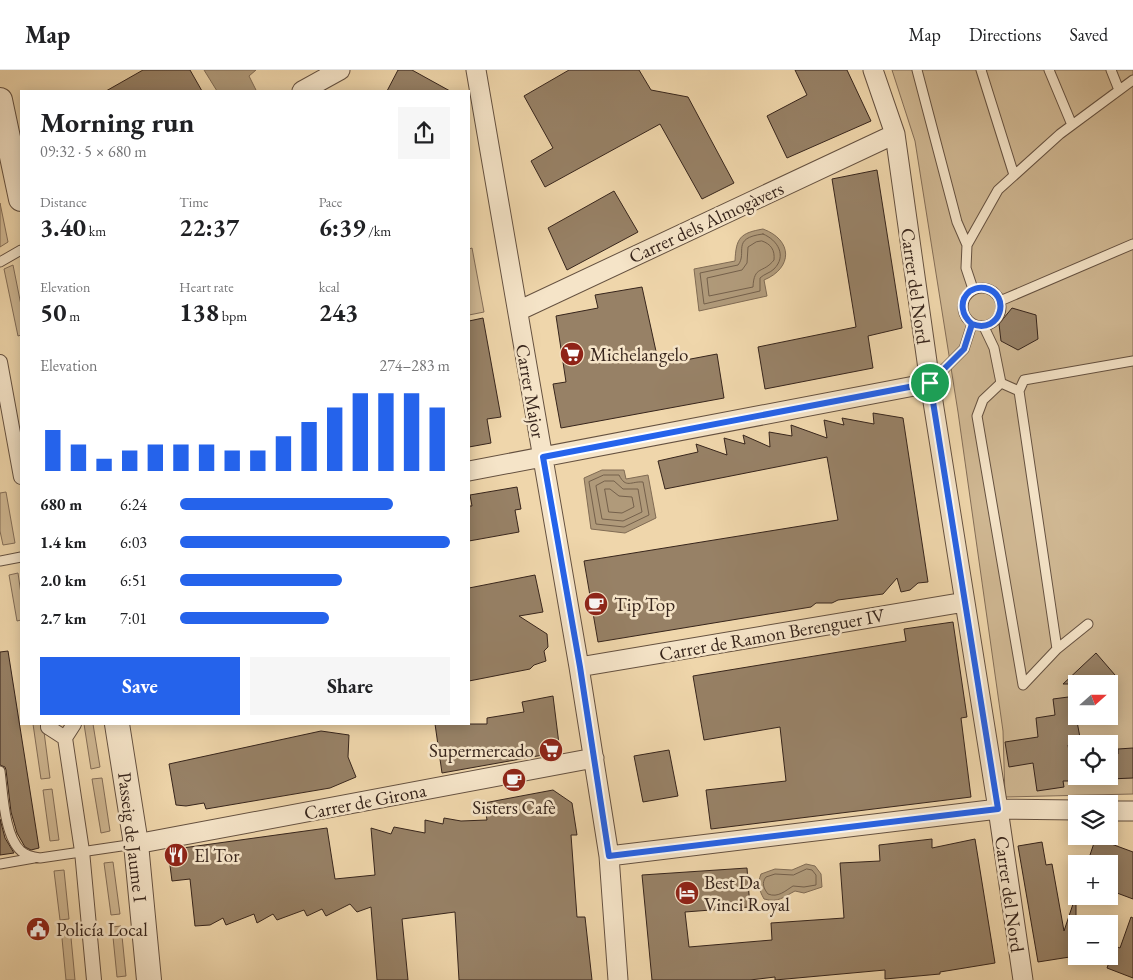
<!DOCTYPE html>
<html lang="en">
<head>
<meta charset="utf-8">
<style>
  :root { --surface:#fff; --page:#f6f6f6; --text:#202124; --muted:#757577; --line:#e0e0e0; --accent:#2563eb }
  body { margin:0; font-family:"EB Garamond",serif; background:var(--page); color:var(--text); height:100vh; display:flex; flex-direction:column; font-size:19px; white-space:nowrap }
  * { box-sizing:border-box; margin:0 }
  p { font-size:16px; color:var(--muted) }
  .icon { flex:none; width:28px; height:28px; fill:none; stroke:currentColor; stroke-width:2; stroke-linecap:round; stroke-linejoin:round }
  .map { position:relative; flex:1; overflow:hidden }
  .details { position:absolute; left:20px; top:20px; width:450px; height:635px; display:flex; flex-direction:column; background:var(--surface); border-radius:0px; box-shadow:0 2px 12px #0003 }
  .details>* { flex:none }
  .needle { width:32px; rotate:69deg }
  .buttons { position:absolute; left:1068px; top:605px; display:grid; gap:10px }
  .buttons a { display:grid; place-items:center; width:50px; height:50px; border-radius:0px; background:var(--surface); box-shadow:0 2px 12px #0003; font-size:25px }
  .pin { position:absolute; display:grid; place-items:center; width:42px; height:42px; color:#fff; margin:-21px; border:2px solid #fff; border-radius:50%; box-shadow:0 1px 5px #0007 }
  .round { display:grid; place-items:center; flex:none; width:52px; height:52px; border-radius:0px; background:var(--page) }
  .overview { display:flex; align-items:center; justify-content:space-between; height:85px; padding:0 20px }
  h1 { font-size:28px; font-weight:700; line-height:38px }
  .figures { display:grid; grid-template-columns:repeat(3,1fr); gap:8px; height:85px; padding:5px 20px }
  .figures div { display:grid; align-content:center }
  .figures b { font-size:25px; font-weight:700 }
  .figures small { font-size:14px; font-weight:400 }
  .figures p { font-size:14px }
  .chart { height:140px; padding:10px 20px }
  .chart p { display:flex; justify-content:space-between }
  .chart svg { width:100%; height:90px; margin-top:5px; stroke:var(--accent); stroke-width:6 }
  .action { display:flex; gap:10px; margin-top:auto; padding:10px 20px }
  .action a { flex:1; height:58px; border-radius:0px; background:var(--accent); color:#fff; font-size:20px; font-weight:700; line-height:58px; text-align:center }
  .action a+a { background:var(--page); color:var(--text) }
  ul { padding:0 20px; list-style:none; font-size:16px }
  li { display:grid; grid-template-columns:80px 60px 1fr; align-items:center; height:38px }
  li i { height:12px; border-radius:6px; background:var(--accent) }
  header { display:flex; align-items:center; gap:30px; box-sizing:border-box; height:70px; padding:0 25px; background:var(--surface); border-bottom:1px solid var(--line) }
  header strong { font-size:24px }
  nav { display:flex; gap:28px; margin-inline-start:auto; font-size:18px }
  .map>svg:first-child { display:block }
  .green { fill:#d0b893; stroke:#846e58; fill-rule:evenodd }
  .water { fill:#b09a7a; stroke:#806b54 }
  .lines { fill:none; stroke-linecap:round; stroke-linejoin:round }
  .shore { stroke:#74604b; stroke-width:1 }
  .building { fill:#978166; stroke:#37251c }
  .service-casing { stroke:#655140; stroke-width:11 }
  .pedestrian-casing { stroke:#655140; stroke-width:16 }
  .minor-casing { stroke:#655140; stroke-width:21 }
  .tertiary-casing { stroke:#655140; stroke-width:26 }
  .service { stroke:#f5e4c8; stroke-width:9 }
  .pedestrian { stroke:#f5e4c8; stroke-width:14 }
  .minor { stroke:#f5e4c8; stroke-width:19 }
  .tertiary { stroke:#f5e4c8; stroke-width:24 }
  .route-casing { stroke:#fff; stroke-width:10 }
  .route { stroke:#2563eb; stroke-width:6 }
  .labels { text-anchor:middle; stroke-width:5; stroke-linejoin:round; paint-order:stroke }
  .street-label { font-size:19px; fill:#37251c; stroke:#f5e4c8 }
  .poi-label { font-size:19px; fill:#37251c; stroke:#f5e4c8; text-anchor:start }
</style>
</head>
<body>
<header>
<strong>Map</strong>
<nav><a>Map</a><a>Directions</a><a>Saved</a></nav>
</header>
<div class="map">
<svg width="1133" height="910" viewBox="0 0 1133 910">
  <rect width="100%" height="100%" fill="#efd6ab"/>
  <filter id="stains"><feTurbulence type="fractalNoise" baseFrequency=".004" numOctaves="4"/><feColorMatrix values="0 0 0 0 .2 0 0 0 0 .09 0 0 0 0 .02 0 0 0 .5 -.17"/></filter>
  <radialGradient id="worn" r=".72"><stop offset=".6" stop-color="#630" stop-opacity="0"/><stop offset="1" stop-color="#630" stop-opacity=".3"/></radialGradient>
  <path class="green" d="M 892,0 L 1133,0 L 1133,724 L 1005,727 L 1003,661 L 958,342 L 915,71 ZM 1076,614 L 1109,614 L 1109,646 L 1076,646 ZM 1076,674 L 1109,674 L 1109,706 L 1076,706 Z
    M 0,133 L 8,172 L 0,177 Z
    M 472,178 L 484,242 L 469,245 L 469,179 Z
    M 13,195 L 21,235 L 21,265 L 18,266 L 4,199 Z
    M 6,422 L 15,473 L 3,475 L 0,461 L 0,423 Z
    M 18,503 L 21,524 L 21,550 L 17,551 L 9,505 Z
    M 33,654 L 43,654 L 50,708 L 41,709 Z
    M 84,654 L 93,654 L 100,697 L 91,699 Z
    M 102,708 L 110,761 L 101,763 L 92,709 Z
    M 52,719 L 59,770 L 50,771 L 43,720 Z
    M 113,792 L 120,844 L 111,845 L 104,793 Z
    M 64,800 L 69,849 L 60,850 L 54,801 Z
    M 121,856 L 126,906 L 117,907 L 112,857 Z
    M 70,857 L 75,910 L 66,910 L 61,858 Z"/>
  <path class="water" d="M 204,0 L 256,0 L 249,6 L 256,20 L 253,21 L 217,21 Z
    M 763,159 C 793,170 793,198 764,210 L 767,226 L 699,241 L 694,199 L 735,191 C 736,168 740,163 763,159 Z
    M 602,400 L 624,400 L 626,409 L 648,405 L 656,448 L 625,463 L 591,459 L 584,408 Z
    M 806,794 L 815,796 L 821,804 L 822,817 L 804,823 L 795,821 C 783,827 779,833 764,829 C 759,820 757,814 761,804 L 775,799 L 792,800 Z"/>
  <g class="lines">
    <path class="shore" d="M 763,164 C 778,170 787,186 774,199 C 770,203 764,204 760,208 L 760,221 L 704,234 L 700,203 L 738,195 C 748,183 730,168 763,164 Z
      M 762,171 C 771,174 775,180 774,190 C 763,204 754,195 753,217 L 709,226 L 707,208 L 742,200 L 747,193 L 748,177 L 756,172 Z
      M 604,405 L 619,405 C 626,419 631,411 643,412 L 649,445 L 624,457 L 596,454 L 589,412 Z
      M 605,411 L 614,411 L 623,419 L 638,419 L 642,442 L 623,451 L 602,449 L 596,416 Z
      M 605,419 L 610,419 L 619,426 L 632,427 L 634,437 L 622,443 L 609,442 Z
      M 807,799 L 812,800 L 816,805 L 816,815 L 804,817 L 793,816 C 785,821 778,828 768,824 C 764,819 761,813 766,807 L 775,804 L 793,805 Z"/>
  </g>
  <path class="building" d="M 143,0 L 190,0 L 202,21 L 106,21 Z
    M 398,0 L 412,0 L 450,21 L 387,21 Z
    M 569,0 L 639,0 L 651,20 L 688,27 L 734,113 L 702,129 L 660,54 L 545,117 L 531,91 L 553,78 L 524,26 Z
    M 795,0 L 847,0 L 871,51 L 787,88 L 767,46 L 807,25 Z
    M 877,100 L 902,258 L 868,266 L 873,298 L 765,319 L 758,277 L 856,257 L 832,109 Z
    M 614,121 L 638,162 L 567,200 L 548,158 Z
    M 642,217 L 659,295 L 717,284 L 724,328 L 561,358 L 553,314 L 566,312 L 556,246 L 598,238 L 595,225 Z
    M 1012,238 L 1036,245 L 1038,269 L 1018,280 L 1001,271 L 999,254 Z
    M 483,248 L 501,347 L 487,349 L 491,373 L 469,377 L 469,251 Z
    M 873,343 L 903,348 L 928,512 L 918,513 L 910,520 L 901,522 L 897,508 L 883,524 L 838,530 L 832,533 L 816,533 L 811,537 L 598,572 L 584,491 L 838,450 L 827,387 L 665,419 L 658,391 L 698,382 L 696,374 L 727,385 L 724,368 L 745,374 L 743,365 L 770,377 L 769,362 L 792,366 L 791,355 L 827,368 L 824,350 L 844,355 L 842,348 L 874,354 Z
    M 517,417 L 521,439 L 515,440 L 519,462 L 469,471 L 469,436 L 472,436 L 470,425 Z
    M 535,505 L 543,542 L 519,546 L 547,564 L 548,577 L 544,581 L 546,591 L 534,595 L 530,599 L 469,611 L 469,518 Z
    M 953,552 L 967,647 L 961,648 L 971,727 L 711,759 L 706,720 L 786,711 L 780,657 L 704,670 L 693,606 L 906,571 L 904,559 Z
    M 8,581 L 39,778 L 31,780 L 25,777 L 17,763 L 11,742 L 6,700 L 5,697 L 0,695 L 0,582 Z
    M 1096,583 L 1115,605 L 1106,614 L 1063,614 Z
    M 553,626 L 560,682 L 442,703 L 435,654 L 487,654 L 487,648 L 524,642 L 522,632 Z
    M 1076,626 L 1076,646 L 1081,673 L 1068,675 L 1074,711 L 1063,711 L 1064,717 L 1037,721 L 1033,693 L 1009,697 L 1005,672 L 1038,667 L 1036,648 L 1055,645 L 1053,629 Z
    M 321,661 L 349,665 L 348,687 L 356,707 L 330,718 L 206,739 L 204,733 L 186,736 L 176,735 L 169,694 Z
    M 1133,678 L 1133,708 L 1109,709 L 1109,684 L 1118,684 L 1118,679 Z
    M 669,680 L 678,726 L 643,732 L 634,686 Z
    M 553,720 L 572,733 L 577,765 L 571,765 L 577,847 L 585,847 L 592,910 L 459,910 L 455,842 L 402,849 L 408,910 L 377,910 L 371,837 L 357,842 L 350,834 L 326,846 L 322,839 L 307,846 L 304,840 L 277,850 L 273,844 L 257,853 L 254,844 L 226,855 L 223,848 L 210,855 L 195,856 L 190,809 L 172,811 L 168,780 L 327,758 L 335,809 L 375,805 L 371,758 L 391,764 L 394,757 L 425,763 L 425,750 L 443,754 L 444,748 L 461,751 L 487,750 L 484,733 Z
    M 0,749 L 5,768 L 14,783 L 0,785 Z
    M 932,769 L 932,778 L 975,769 L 995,893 L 940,902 L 940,904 L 885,909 L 885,900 L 775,910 L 775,907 L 750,910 L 652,910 L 642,805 L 747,798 L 750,837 L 685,842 L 689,877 L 772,870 L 771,853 L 844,848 L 840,793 L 880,791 L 879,775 Z
    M 1042,772 L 1046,795 L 1052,794 L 1064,861 L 1074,831 L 1076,832 L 1076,886 L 1038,892 L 1018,776 Z
    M 1106,772 L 1133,782 L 1133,829 L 1109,820 L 1109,794 L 1087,794 L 1094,773 Z
    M 1131,847 L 1133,848 L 1133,908 L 1107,898 L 1115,876 L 1120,878 Z"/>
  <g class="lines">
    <g class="service-casing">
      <path id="service" d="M 917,0 L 957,152 L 967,175
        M 981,0 L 1014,105
        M 1049,0 L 1072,55
        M 1111,0 L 1119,20
        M 0,192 L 21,180
        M963 237a19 19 0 1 1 38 0a19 19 0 1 1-38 0Z
        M 973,219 L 966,198 L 967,175 L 998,120 L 1060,64 L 1133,10
        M 1000,231 L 1133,174
        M 984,257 L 994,278 L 1001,313 L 1019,321 L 1024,310 L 1133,291
        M 930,313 L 964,279 L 972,254
        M 1001,313 L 983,330 L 977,346 L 1023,615 L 1057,579 L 1088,554
        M 1019,321 L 1057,579
        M 0,491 L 21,487
        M 0,701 C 3,723 4,766 21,781 C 26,786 33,787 40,788 L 135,774
        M 0,794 L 34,788"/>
    </g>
    <g class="pedestrian-casing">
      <path id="pedestrian" d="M 0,292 L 21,407
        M 48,654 L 48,657 L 65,668 L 82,781 L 94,910
        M 65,668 L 74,654"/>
    </g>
    <g class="minor-casing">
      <path id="minor" d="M 476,0 L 579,597 L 609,786 L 618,910
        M 873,0 L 895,64 L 930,313 L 998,739 L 1023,910
        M 302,21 L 340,0
        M 518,241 L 895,64
        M 469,401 L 930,313
        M 579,597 L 965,532
        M 1109,741 L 1133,741
        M 136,774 L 594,688
        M 609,786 L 998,739 L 1076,740"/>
    </g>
    <g class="tertiary-casing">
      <path id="tertiary" d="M 0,30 L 21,129
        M 117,654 L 136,774 L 149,910"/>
    </g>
    <use href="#service" class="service"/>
    <use href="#pedestrian" class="pedestrian"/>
    <use href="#minor" class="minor"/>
    <use href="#tertiary" class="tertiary"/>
  </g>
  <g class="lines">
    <g class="route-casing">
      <path id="route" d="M 930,313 L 543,387 L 580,597 L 609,786 L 998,739 L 930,313 L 964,279 L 972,254 C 1001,265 1012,224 985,218 C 980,217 975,218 970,221 C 958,231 962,246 972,254 L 964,279 L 930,313"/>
    </g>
    <use href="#route" class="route"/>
  </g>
  <defs>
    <g id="supermarket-disc" transform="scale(1.25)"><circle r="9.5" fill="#8f2418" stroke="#f5e4c8"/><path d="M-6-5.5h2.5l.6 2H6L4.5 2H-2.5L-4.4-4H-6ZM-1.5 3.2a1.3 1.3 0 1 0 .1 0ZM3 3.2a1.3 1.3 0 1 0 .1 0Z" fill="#fff"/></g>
    <g id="cafe-disc" transform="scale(1.25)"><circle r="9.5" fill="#8f2418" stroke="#f5e4c8"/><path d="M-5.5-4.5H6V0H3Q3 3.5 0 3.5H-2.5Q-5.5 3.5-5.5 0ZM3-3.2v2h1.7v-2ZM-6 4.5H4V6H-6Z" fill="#fff"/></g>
    <g id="restaurant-disc" transform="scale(1.25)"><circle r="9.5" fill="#8f2418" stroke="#f5e4c8"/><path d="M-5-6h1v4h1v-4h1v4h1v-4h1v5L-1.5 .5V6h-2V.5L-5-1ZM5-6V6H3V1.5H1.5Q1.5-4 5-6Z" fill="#fff"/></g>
    <g id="hotel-disc" transform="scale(1.25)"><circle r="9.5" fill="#8f2418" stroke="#f5e4c8"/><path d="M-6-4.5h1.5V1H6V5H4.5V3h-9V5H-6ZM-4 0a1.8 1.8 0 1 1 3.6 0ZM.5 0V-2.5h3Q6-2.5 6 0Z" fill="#fff"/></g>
    <g id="civic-disc" transform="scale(1.25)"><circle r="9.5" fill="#8f2418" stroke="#f5e4c8"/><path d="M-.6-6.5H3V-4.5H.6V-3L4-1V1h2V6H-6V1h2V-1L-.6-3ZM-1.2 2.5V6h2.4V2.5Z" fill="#fff"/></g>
  </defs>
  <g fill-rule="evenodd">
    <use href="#supermarket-disc" x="572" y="284"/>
    <use href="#cafe-disc" x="596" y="534"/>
    <use href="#supermarket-disc" x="551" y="680"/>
    <use href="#cafe-disc" x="514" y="710"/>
    <use href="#restaurant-disc" x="176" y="785"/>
    <use href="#hotel-disc" x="687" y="823"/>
    <use href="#civic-disc" x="38" y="859"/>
  </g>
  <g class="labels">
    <g class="street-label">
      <text transform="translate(706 152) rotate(-25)" y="7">Carrer dels Almogàvers</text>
      <text transform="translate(916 216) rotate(82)" y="7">Carrer del Nord</text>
      <text transform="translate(531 321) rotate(80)" y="7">Carrer Major</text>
      <text transform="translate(772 564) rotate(-10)" y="7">Carrer de Ramon Berenguer IV</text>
      <text transform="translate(365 731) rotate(-11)" y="7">Carrer de Girona</text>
      <text transform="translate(133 767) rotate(83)" y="7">Passeig de Jaume I</text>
      <text transform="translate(1010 824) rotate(82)" y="7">Carrer del Nord</text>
    </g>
    <g class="poi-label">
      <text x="590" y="291">Michelangelo</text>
      <text x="614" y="541">Tip Top</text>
      <text x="534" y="687" text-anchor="end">Supermercado</text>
      <text x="514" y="744" text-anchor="middle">Sisters Cafè</text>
      <text x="194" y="792">El Tor</text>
      <text x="704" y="819">Best Da<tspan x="704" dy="22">Vinci Royal</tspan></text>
      <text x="56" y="866">Policía Local</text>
    </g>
  </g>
  <rect width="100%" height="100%" filter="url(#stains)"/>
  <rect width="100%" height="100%" fill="url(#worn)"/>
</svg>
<div class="buttons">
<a><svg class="needle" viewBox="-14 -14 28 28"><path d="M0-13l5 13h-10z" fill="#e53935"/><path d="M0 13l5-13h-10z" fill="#757577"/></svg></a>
<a><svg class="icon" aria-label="locate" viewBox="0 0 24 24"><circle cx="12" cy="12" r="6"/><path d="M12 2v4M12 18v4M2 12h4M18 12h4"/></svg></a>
<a><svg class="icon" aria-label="layers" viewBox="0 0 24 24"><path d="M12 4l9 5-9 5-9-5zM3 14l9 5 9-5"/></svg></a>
<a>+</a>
<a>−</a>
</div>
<div class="pin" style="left:930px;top:313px;background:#1e9e55"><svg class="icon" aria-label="arrive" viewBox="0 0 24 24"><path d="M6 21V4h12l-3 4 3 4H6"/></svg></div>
<section class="details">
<div class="overview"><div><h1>Morning run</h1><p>09:32 · 5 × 680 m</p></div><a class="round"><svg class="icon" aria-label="share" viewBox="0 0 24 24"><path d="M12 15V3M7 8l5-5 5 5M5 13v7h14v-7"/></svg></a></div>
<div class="figures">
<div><p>Distance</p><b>3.40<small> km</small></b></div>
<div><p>Time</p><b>22:37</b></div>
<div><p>Pace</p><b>6:39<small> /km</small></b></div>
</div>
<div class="figures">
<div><p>Elevation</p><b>50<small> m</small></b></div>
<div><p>Heart rate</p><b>138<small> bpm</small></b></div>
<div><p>kcal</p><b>243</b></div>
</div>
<div class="chart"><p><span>Elevation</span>274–283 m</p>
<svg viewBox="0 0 160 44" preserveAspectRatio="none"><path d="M5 44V24M15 44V31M25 44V38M35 44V34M45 44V31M55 44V31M65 44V31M75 44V34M85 44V34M95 44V27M105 44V20M115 44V13M125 44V6M135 44V6M145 44V6M155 44V13"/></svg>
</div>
<ul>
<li><b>680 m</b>6:24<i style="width:79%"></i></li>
<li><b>1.4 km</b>6:03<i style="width:100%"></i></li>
<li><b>2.0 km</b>6:51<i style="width:60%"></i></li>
<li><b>2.7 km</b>7:01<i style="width:55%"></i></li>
</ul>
<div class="action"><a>Save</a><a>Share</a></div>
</section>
</div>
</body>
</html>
